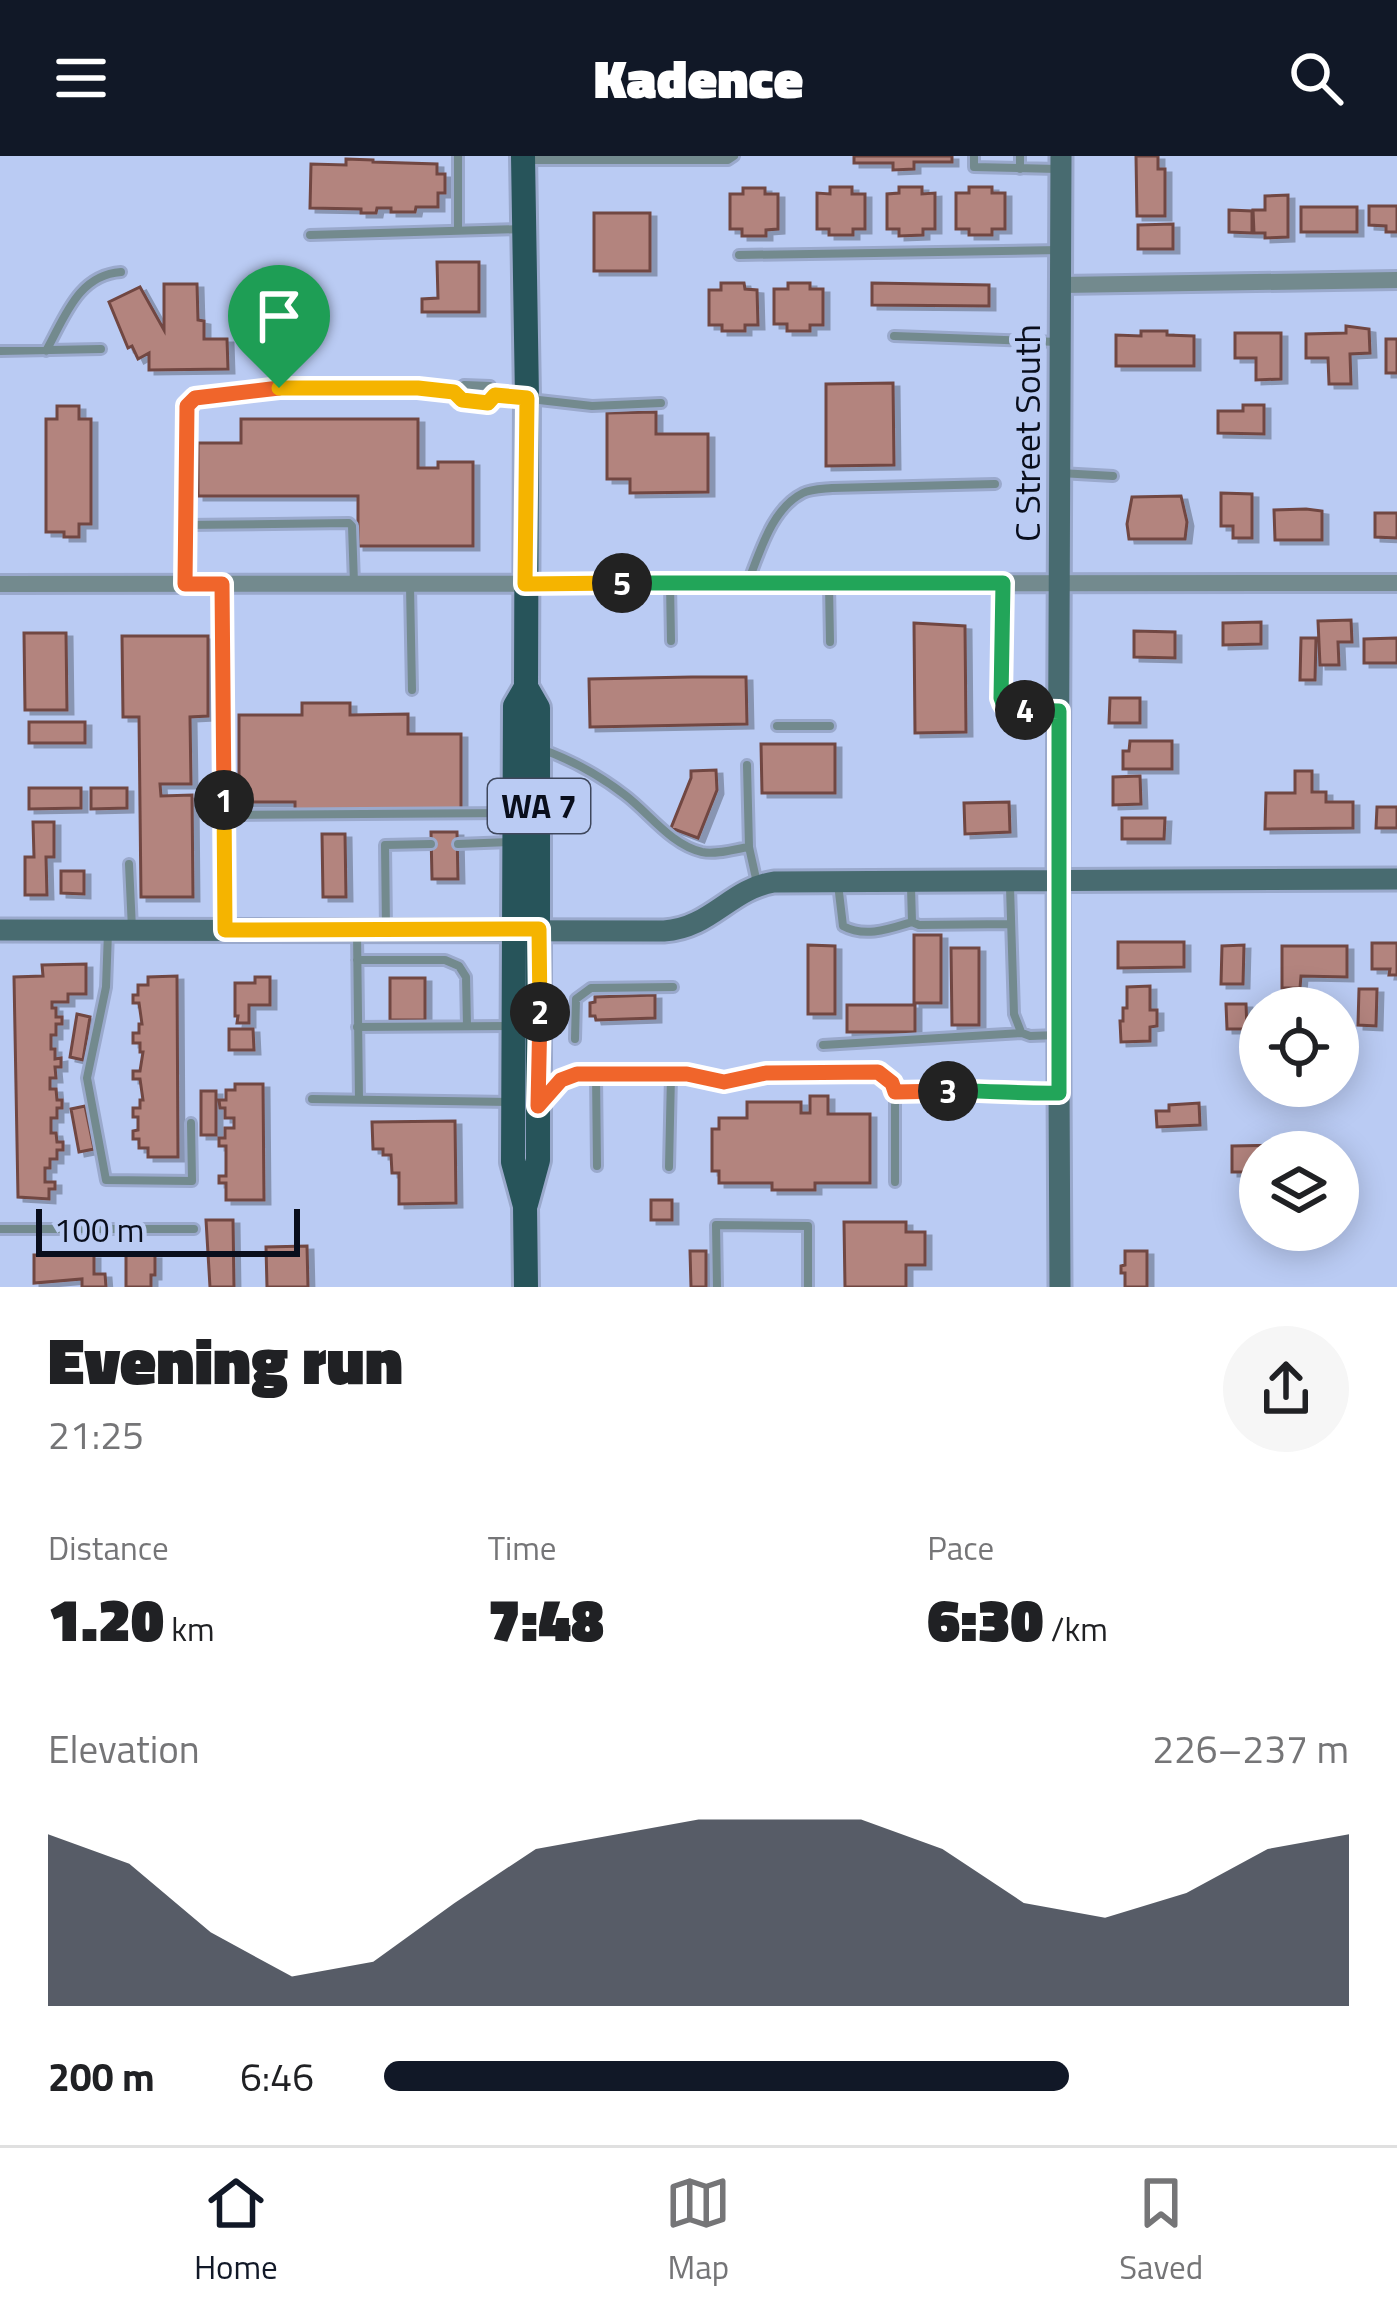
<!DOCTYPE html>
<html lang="en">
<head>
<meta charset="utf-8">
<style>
  :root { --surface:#fff; --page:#f6f6f6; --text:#202124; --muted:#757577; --line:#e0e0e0; --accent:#111827 }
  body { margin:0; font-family:"Titillium Web",sans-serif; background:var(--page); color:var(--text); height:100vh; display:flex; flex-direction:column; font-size:45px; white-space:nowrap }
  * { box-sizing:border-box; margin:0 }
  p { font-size:39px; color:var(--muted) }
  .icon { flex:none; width:66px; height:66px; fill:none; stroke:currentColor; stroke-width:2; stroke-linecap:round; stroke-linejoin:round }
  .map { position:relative; height:1131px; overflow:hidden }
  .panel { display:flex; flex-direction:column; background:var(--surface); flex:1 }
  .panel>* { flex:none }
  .tools { position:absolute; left:1239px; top:831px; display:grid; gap:24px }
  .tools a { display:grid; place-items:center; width:120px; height:120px; border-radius:50%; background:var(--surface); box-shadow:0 6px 30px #0003; font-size:60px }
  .scale { position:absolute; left:36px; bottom:30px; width:264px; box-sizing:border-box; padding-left:12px; border:6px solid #090e1c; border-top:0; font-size:33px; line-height:42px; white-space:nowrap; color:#090e1c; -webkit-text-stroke:9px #bacbf3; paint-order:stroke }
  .pin { position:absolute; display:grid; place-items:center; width:102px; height:102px; color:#fff; margin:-123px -51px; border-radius:50% 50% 50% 0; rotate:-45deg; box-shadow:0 0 12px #0007 }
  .pin .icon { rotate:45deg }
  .km { position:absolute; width:60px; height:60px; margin:-30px; border-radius:50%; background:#222; color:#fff; font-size:33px; line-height:60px; text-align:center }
  .round { display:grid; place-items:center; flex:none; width:126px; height:126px; border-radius:63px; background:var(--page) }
  .overview { display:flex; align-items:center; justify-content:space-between; height:204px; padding:0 48px }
  h1 { font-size:66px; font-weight:800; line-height:90px }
  .figures { display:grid; grid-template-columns:repeat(3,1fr); gap:18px; height:204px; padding:12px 48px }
  .figures div { display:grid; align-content:center }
  .figures b { font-size:60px; font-weight:800 }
  .figures small { font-size:33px; font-weight:400 }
  .figures p { font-size:33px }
  .chart { height:336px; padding:24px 48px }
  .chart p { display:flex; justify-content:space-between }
  .chart svg { width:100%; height:216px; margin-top:12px; fill:var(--accent); opacity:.7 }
  ul { padding:0 48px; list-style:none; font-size:39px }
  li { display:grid; grid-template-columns:192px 144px 1fr; align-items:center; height:90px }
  li i { height:30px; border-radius:15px; background:var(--accent) }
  header { display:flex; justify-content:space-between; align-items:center; height:156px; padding:0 48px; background:var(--accent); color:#fff; font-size:54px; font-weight:800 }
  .tabs { display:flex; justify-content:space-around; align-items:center; height:168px; border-top:3px solid var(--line); background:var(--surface); font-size:33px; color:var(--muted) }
  .tabs a { display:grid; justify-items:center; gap:6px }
  .tabs .selected { color:var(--accent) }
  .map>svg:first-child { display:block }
  .building { fill:#b3847e; stroke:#714742; stroke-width:3; filter:url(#shadow) }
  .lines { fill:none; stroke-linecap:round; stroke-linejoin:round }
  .lane-casing { stroke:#9aa9cc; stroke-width:14 }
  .street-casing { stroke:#9aa9cc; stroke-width:22 }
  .secondary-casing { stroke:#9aa9cc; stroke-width:27 }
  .primary-casing { stroke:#9aa9cc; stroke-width:30 }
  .lane { stroke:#738a8e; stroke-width:8 }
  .street { stroke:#738a8e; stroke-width:16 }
  .secondary { stroke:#486b70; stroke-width:21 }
  .primary { stroke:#27545a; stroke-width:24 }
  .split-1-casing { stroke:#fff; stroke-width:24 }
  .split-2-casing { stroke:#fff; stroke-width:24 }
  .split-3-casing { stroke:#fff; stroke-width:24 }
  .split-4-casing { stroke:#fff; stroke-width:24 }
  .split-5-casing { stroke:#fff; stroke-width:24 }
  .split-6-casing { stroke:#fff; stroke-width:24 }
  .split-1 { stroke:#f0652b; stroke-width:15 }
  .split-2 { stroke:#f5b400; stroke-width:15 }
  .split-3 { stroke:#f0652b; stroke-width:15 }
  .split-4 { stroke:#22a559; stroke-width:15 }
  .split-5 { stroke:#22a559; stroke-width:15 }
  .split-6 { stroke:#f5b400; stroke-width:15 }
  .labels { text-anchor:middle; stroke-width:12; stroke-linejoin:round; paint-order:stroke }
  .shield { fill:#bacbf3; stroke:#3e475c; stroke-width:3 }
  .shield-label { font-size:33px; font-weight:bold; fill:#090e1c }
  .street-label { font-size:36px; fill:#090e1c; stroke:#bacbf3 }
</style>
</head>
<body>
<header><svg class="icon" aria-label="menu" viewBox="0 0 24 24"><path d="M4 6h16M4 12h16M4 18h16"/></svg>Kadence<svg class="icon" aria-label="search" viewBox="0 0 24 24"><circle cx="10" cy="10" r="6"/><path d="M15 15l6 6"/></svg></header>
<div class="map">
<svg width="1397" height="1131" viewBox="0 0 1397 1131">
  <defs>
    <filter id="shadow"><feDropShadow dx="6" dy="4" stdDeviation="0" flood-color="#0004"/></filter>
  </defs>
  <rect width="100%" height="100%" fill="#bacbf3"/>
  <path class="building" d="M 854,0 L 952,0 L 952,6 L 914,6 L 914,13 L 893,14 L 893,7 L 854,7 Z
    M 1136,0 L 1158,0 L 1158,13 L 1165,13 L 1165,60 L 1137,60 Z
    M 346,3 L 373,4 L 373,6 L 437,8 L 437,18 L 445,18 L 445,37 L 438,37 L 438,51 L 416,51 L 415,56 L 391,56 L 391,52 L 377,52 L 376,57 L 361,57 L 361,53 L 310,52 L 311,8 L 346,9 Z
    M 830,31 L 852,31 L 852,38 L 865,38 L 865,73 L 853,73 L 853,79 L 829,79 L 829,73 L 817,73 L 817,37 L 830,38 Z
    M 899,31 L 922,31 L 922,38 L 935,37 L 935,73 L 923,73 L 923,79 L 899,80 L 899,73 L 887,73 L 887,38 L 899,37 Z
    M 969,31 L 992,31 L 992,37 L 1005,37 L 1005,73 L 992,73 L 992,79 L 969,79 L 969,73 L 956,73 L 956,37 L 969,37 Z
    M 743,32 L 765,32 L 765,38 L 778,38 L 778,73 L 766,74 L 766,80 L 742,80 L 742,73 L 730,73 L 730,38 L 743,38 Z
    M 1288,39 L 1288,81 L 1265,82 L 1265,77 L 1254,77 L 1253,54 L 1265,54 L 1265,40 Z
    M 1369,50 L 1397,50 L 1397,76 L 1386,76 L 1386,70 L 1369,69 Z
    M 1301,51 L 1357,51 L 1357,76 L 1301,76 Z
    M 1229,54 L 1252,55 L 1252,77 L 1229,76 Z
    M 594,57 L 650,57 L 650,115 L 594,115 Z
    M 1173,68 L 1173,93 L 1138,93 L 1138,69 Z
    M 437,106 L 479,106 L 479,156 L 422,156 L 422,143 L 438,142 Z
    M 721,127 L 744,127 L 745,133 L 757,134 L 758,169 L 745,169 L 745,175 L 722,175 L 722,169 L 709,169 L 709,134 L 721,134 Z
    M 788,127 L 810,127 L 810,133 L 823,133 L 823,169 L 810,169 L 810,175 L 787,175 L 787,168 L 774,168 L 774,133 L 788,133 Z
    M 872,127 L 989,129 L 989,150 L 872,149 Z
    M 164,128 L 197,128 L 198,164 L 204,165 L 204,183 L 227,183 L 228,213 L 149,214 L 149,197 L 138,203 L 132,190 L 128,192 L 109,146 L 140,131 L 164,174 Z
    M 1346,170 L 1369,173 L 1370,197 L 1350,198 L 1351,228 L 1329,228 L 1328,202 L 1306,202 L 1306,178 L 1346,177 Z
    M 1141,175 L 1167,175 L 1167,179 L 1194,180 L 1194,210 L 1116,210 L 1116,179 L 1141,180 Z
    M 1235,177 L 1281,177 L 1281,223 L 1256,224 L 1256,202 L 1235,202 Z
    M 1386,183 L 1397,183 L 1397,217 L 1386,217 Z
    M 893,227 L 894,309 L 826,310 L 826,228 Z
    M 1243,249 L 1264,249 L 1264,278 L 1218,277 L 1218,255 L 1243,255 Z
    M 57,250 L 79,250 L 79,263 L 91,263 L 91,368 L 79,368 L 79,381 L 64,381 L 64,376 L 46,376 L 46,263 L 57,263 Z
    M 656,256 L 656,278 L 708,278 L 708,336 L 630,337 L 630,323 L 607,323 L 607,257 Z
    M 241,263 L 418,263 L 418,312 L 438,312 L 438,306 L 473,306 L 473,390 L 358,390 L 358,340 L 198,340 L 198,287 L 241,287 Z
    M 1221,337 L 1252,338 L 1252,382 L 1233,382 L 1233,370 L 1221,370 Z
    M 1181,340 L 1187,366 L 1185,383 L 1129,383 L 1127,368 L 1132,341 Z
    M 1306,353 L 1322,355 L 1322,384 L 1275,384 L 1274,354 Z
    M 1375,357 L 1397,357 L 1397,382 L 1375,381 Z
    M 1351,464 L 1352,486 L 1338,486 L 1339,509 L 1320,509 L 1318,465 Z
    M 1261,466 L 1261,488 L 1223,489 L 1223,467 Z
    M 914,467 L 965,470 L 966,576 L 915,577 Z
    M 1134,475 L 1175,476 L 1175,502 L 1134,501 Z
    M 24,477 L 66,477 L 67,554 L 25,554 Z
    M 122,480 L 208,480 L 208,560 L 190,561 L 191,628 L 160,628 L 161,640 L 192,639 L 193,741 L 141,741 L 139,561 L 123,561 Z
    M 1301,482 L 1316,482 L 1315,524 L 1300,524 Z
    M 1397,482 L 1397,507 L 1364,507 L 1364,483 Z
    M 692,521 L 746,521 L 747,568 L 590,571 L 589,523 Z
    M 1110,542 L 1140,542 L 1140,567 L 1109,567 Z
    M 302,547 L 350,547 L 350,559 L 408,558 L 408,578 L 461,578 L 461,654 L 295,654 L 295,646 L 239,646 L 239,559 L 302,559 Z
    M 29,566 L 85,566 L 85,587 L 29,587 Z
    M 1130,585 L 1172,585 L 1172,613 L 1123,613 L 1123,595 L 1129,595 Z
    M 761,588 L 835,588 L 835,637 L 762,637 Z
    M 716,614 L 717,634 L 698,682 L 671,672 L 691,622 L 691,615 Z
    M 1295,615 L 1312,615 L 1312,636 L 1326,636 L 1326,646 L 1353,646 L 1353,672 L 1265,673 L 1266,637 L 1295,637 Z
    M 1140,620 L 1141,648 L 1113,649 L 1113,621 Z
    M 29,632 L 81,632 L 81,652 L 29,653 Z
    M 91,632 L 127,632 L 127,652 L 91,653 Z
    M 1009,646 L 1010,676 L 965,678 L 964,647 Z
    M 1377,651 L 1397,651 L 1397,672 L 1376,672 Z
    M 1122,662 L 1165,662 L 1164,683 L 1122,683 Z
    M 33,666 L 54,666 L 54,701 L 46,701 L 47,739 L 25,739 L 25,701 L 34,701 Z
    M 431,676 L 457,676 L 458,723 L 432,723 Z
    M 322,678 L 345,678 L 346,741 L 323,741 Z
    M 61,715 L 84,715 L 84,738 L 61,737 Z
    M 914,779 L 941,779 L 941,847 L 914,847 Z
    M 1118,786 L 1184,786 L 1184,811 L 1118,812 Z
    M 1372,787 L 1397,787 L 1397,819 L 1389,819 L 1390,813 L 1372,813 Z
    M 808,789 L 835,790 L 835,858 L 808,858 Z
    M 1244,789 L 1243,828 L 1221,828 L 1222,790 Z
    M 1282,790 L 1347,790 L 1347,821 L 1301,820 L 1300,832 L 1282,832 Z
    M 951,792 L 979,792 L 979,869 L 952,869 Z
    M 86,808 L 86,838 L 68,838 L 68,846 L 52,846 L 52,852 L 56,852 L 56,861 L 62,861 L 62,868 L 56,868 L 56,879 L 51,879 L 51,893 L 55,893 L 55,903 L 61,902 L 61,911 L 55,911 L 56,922 L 50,922 L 50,933 L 56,933 L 57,944 L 62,944 L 62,952 L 57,952 L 57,962 L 51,962 L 51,977 L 56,977 L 57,986 L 63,986 L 63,994 L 57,994 L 57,1003 L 50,1003 L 50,1012 L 45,1012 L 45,1026 L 55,1026 L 55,1033 L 49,1033 L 49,1043 L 18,1041 L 14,821 L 43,820 L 42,809 Z
    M 177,820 L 178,1001 L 148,1001 L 148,992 L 139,992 L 139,983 L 133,983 L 133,975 L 138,974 L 138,961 L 133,961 L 133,952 L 140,952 L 140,944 L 143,944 L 140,923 L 133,923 L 133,915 L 140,915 L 143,896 L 140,896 L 140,887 L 133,887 L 133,877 L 139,877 L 139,868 L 142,868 L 139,847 L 133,847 L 133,839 L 138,839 L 138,829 L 148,829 L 148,821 Z
    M 255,821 L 270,821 L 270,849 L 249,849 L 249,867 L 237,867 L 238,860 L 235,860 L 235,827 L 255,827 Z
    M 390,822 L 425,822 L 425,864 L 390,864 Z
    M 1150,830 L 1150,854 L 1157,854 L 1157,870 L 1150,871 L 1150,885 L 1121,886 L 1120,865 L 1123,865 L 1123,852 L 1127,852 L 1127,831 Z
    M 1359,833 L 1377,833 L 1376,870 L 1358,869 Z
    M 655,839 L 655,862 L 596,864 L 595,860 L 590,860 L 590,847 L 595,846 L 595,841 Z
    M 1226,848 L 1246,848 L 1247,873 L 1227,873 Z
    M 847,849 L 915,849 L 915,876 L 847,876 Z
    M 77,858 L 90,861 L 83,904 L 70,901 Z
    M 229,873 L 253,873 L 254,894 L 229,894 Z
    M 235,928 L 263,928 L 264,1044 L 226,1044 L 226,1027 L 219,1027 L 219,1020 L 226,1020 L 226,990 L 219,990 L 219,982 L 225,982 L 225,972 L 234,972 L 234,962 L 225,962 L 225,952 L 220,952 L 219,944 L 226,944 L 226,934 L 235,934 Z
    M 201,935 L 216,935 L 216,979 L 201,979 Z
    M 810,940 L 828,940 L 828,958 L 870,958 L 870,1027 L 815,1027 L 815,1034 L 772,1034 L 772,1027 L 719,1027 L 719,1015 L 712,1015 L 712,973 L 719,973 L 719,962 L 747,962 L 747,946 L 801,946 L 801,957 L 810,957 Z
    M 1199,947 L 1200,969 L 1157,971 L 1156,955 L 1169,955 L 1169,949 Z
    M 85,950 L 94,993 L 79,996 L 71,953 Z
    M 455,965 L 456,1047 L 399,1048 L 399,1017 L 392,1017 L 391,999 L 383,999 L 383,993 L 373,993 L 372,966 Z
    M 1293,989 L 1293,996 L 1260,996 L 1260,1016 L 1232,1016 L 1232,990 Z
    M 651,1044 L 672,1044 L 672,1064 L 651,1064 Z
    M 206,1064 L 233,1064 L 234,1131 L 210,1131 Z
    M 844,1066 L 906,1066 L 906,1076 L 925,1076 L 925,1109 L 906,1109 L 906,1131 L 845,1131 Z
    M 307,1090 L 308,1131 L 267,1131 L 266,1091 Z
    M 690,1095 L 706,1095 L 706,1131 L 691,1131 Z
    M 1125,1095 L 1147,1095 L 1147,1131 L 1125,1131 L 1125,1117 L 1121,1117 L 1121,1110 L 1125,1109 Z
    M 34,1099 L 94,1099 L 94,1118 L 105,1118 L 106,1131 L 82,1131 L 82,1123 L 34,1127 Z
    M 126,1099 L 155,1099 L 155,1119 L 151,1119 L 151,1131 L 126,1131 Z"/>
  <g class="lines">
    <g class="lane-casing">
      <path id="lane" d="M 974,0 L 974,11 L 1057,13
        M 531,4 L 728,4 L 734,0
        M 1020,13 L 1020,0
        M 458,74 L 458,0
        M 310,79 L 523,73
        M 739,99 L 1060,94
        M 894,180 L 1059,186
        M 0,195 L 101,193
        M 46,195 C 65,161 78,119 121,116
        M 495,239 L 488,246 L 462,245 L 454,236 L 464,229 L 490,230 L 495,239 L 592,250 L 661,247
        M 1060,317 L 1113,320
        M 185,369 L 349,367 L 352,370 L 354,427
        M 748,426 C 760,396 772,352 803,337 C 811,333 823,333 832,332 L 995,328
        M 185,427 L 187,251 L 195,242 C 281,232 368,227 454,236
        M 670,427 L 671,485
        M 829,428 L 830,486
        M 1003,428 L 1001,542 L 1008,554 L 1057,555
        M 222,429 L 225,768
        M 410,430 L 412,534
        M 777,570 L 830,570
        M 541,593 C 572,604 599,619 625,639 C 649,657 671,689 702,696 C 717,699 735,693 749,691
        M 747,609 L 749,691 L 757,727
        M 224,659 L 510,657
        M 458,688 L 510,686
        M 129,708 L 132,773
        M 838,728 L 843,770 C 865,782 889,773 912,766 L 919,769 L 1011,768
        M 911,731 L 912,766
        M 1010,731 L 1014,858 L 1021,876
        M 386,773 L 385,689 L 431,688
        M 108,776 L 106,831 L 87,922 L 106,1024 L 192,1025 L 191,967
        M 357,776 L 359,943
        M 357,804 L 445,804 L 459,810 L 466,821 L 467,870
        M 357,871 L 511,870
        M 575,883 L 576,843 L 591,832 L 673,831
        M 823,889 L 1022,877 L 1030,880 L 1058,879
        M 596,918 L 597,1010
        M 895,936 L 980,934 L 1005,938 L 1058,937
        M 547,940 L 561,924 L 577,918 L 687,918 L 724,926 L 766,917 L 878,916 L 892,927 L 895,936 L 895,1026
        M 312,943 L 511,946
        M 669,1011 L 671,919
        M 0,1073 L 194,1073
        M 717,1131 L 716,1069 L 808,1070 L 808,1131"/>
    </g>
    <g class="street-casing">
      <path id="street" d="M 1061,129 L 1397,124
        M 0,428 L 1397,427"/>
    </g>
    <g class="secondary-casing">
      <path id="secondary" d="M 0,774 L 664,775 C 711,772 730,733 774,726 L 1397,723
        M 1060,1131 L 1058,724 L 1061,0"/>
    </g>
    <g class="primary-casing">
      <path id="primary" d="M 523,0 L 527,242 L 526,531 L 515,550 L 513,1006 L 525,1050 L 526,1131
        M 526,531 L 538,552 L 538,1004 L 526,1048"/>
    </g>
    <use href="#lane" class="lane"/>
    <use href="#street" class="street"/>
    <use href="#secondary" class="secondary"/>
    <use href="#primary" class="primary"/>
  </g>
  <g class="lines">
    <g class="split-1-casing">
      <path id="split-1" d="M 224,644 L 222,428 L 185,428 L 187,250 L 195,242 L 279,232"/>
    </g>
    <g class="split-2-casing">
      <path id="split-2" d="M 224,644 L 225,774 L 539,773 L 540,856"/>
    </g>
    <g class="split-3-casing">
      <path id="split-3" d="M 540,856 L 538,950 L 561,924 L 577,918 L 687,918 L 724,926 L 766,917 L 878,916 L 892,927 L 895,936 L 948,935"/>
    </g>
    <g class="split-4-casing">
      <path id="split-4" d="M 948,935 C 985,934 1022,938 1059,937 L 1059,555 L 1025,554"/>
    </g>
    <g class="split-5-casing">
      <path id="split-5" d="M 622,427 L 1003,427 L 1001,542 C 1005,556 1012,554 1025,554"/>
    </g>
    <g class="split-6-casing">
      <path id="split-6" d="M 279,232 L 418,232 L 454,236 L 462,244 L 488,247 L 495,239 L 527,242 L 525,428 L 622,427"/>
    </g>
    <use href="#split-1" class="split-1"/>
    <use href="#split-2" class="split-2"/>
    <use href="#split-3" class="split-3"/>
    <use href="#split-4" class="split-4"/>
    <use href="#split-5" class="split-5"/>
    <use href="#split-6" class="split-6"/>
  </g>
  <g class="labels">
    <rect class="shield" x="488" y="623" width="102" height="54" rx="9"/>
    <g class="shield-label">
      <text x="539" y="662">WA 7</text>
    </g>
    <g class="street-label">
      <text transform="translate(1027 277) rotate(-90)" y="13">C Street South</text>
    </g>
  </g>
</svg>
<div class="tools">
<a><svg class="icon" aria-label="locate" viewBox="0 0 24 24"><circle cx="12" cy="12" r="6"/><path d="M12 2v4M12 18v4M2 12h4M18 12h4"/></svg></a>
<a><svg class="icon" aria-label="layers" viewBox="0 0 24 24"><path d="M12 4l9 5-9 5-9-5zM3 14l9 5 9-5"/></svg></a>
</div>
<div class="scale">100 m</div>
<div class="pin" style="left:279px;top:232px;background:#1e9e55"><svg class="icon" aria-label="arrive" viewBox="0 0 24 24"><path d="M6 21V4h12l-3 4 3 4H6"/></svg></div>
<b class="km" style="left:224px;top:644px">1</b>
<b class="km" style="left:540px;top:856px">2</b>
<b class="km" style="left:948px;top:935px">3</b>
<b class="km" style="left:1025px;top:554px">4</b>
<b class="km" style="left:622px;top:427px">5</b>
</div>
<section class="panel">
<div class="overview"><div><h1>Evening run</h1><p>21:25</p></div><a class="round"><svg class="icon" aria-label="share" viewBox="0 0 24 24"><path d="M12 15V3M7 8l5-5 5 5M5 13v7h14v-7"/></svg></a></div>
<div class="figures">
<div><p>Distance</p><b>1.20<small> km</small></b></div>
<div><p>Time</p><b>7:48</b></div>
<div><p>Pace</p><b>6:30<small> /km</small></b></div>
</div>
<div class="chart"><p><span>Elevation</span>226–237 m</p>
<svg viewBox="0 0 160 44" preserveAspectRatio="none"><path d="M0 44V9L10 15L20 29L30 38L40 35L50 23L60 12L70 9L80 6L90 6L100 6L110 12L120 23L130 26L140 21L150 12L160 9V44z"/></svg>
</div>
<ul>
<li><b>200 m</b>6:46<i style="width:71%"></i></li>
</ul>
</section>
<nav class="tabs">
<a class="selected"><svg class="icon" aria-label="home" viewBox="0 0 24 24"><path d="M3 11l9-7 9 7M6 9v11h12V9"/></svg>Home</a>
<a><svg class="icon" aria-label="map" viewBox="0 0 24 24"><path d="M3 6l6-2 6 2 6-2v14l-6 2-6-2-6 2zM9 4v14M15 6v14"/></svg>Map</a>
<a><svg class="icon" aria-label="saved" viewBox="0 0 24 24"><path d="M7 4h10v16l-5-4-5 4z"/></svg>Saved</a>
</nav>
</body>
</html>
